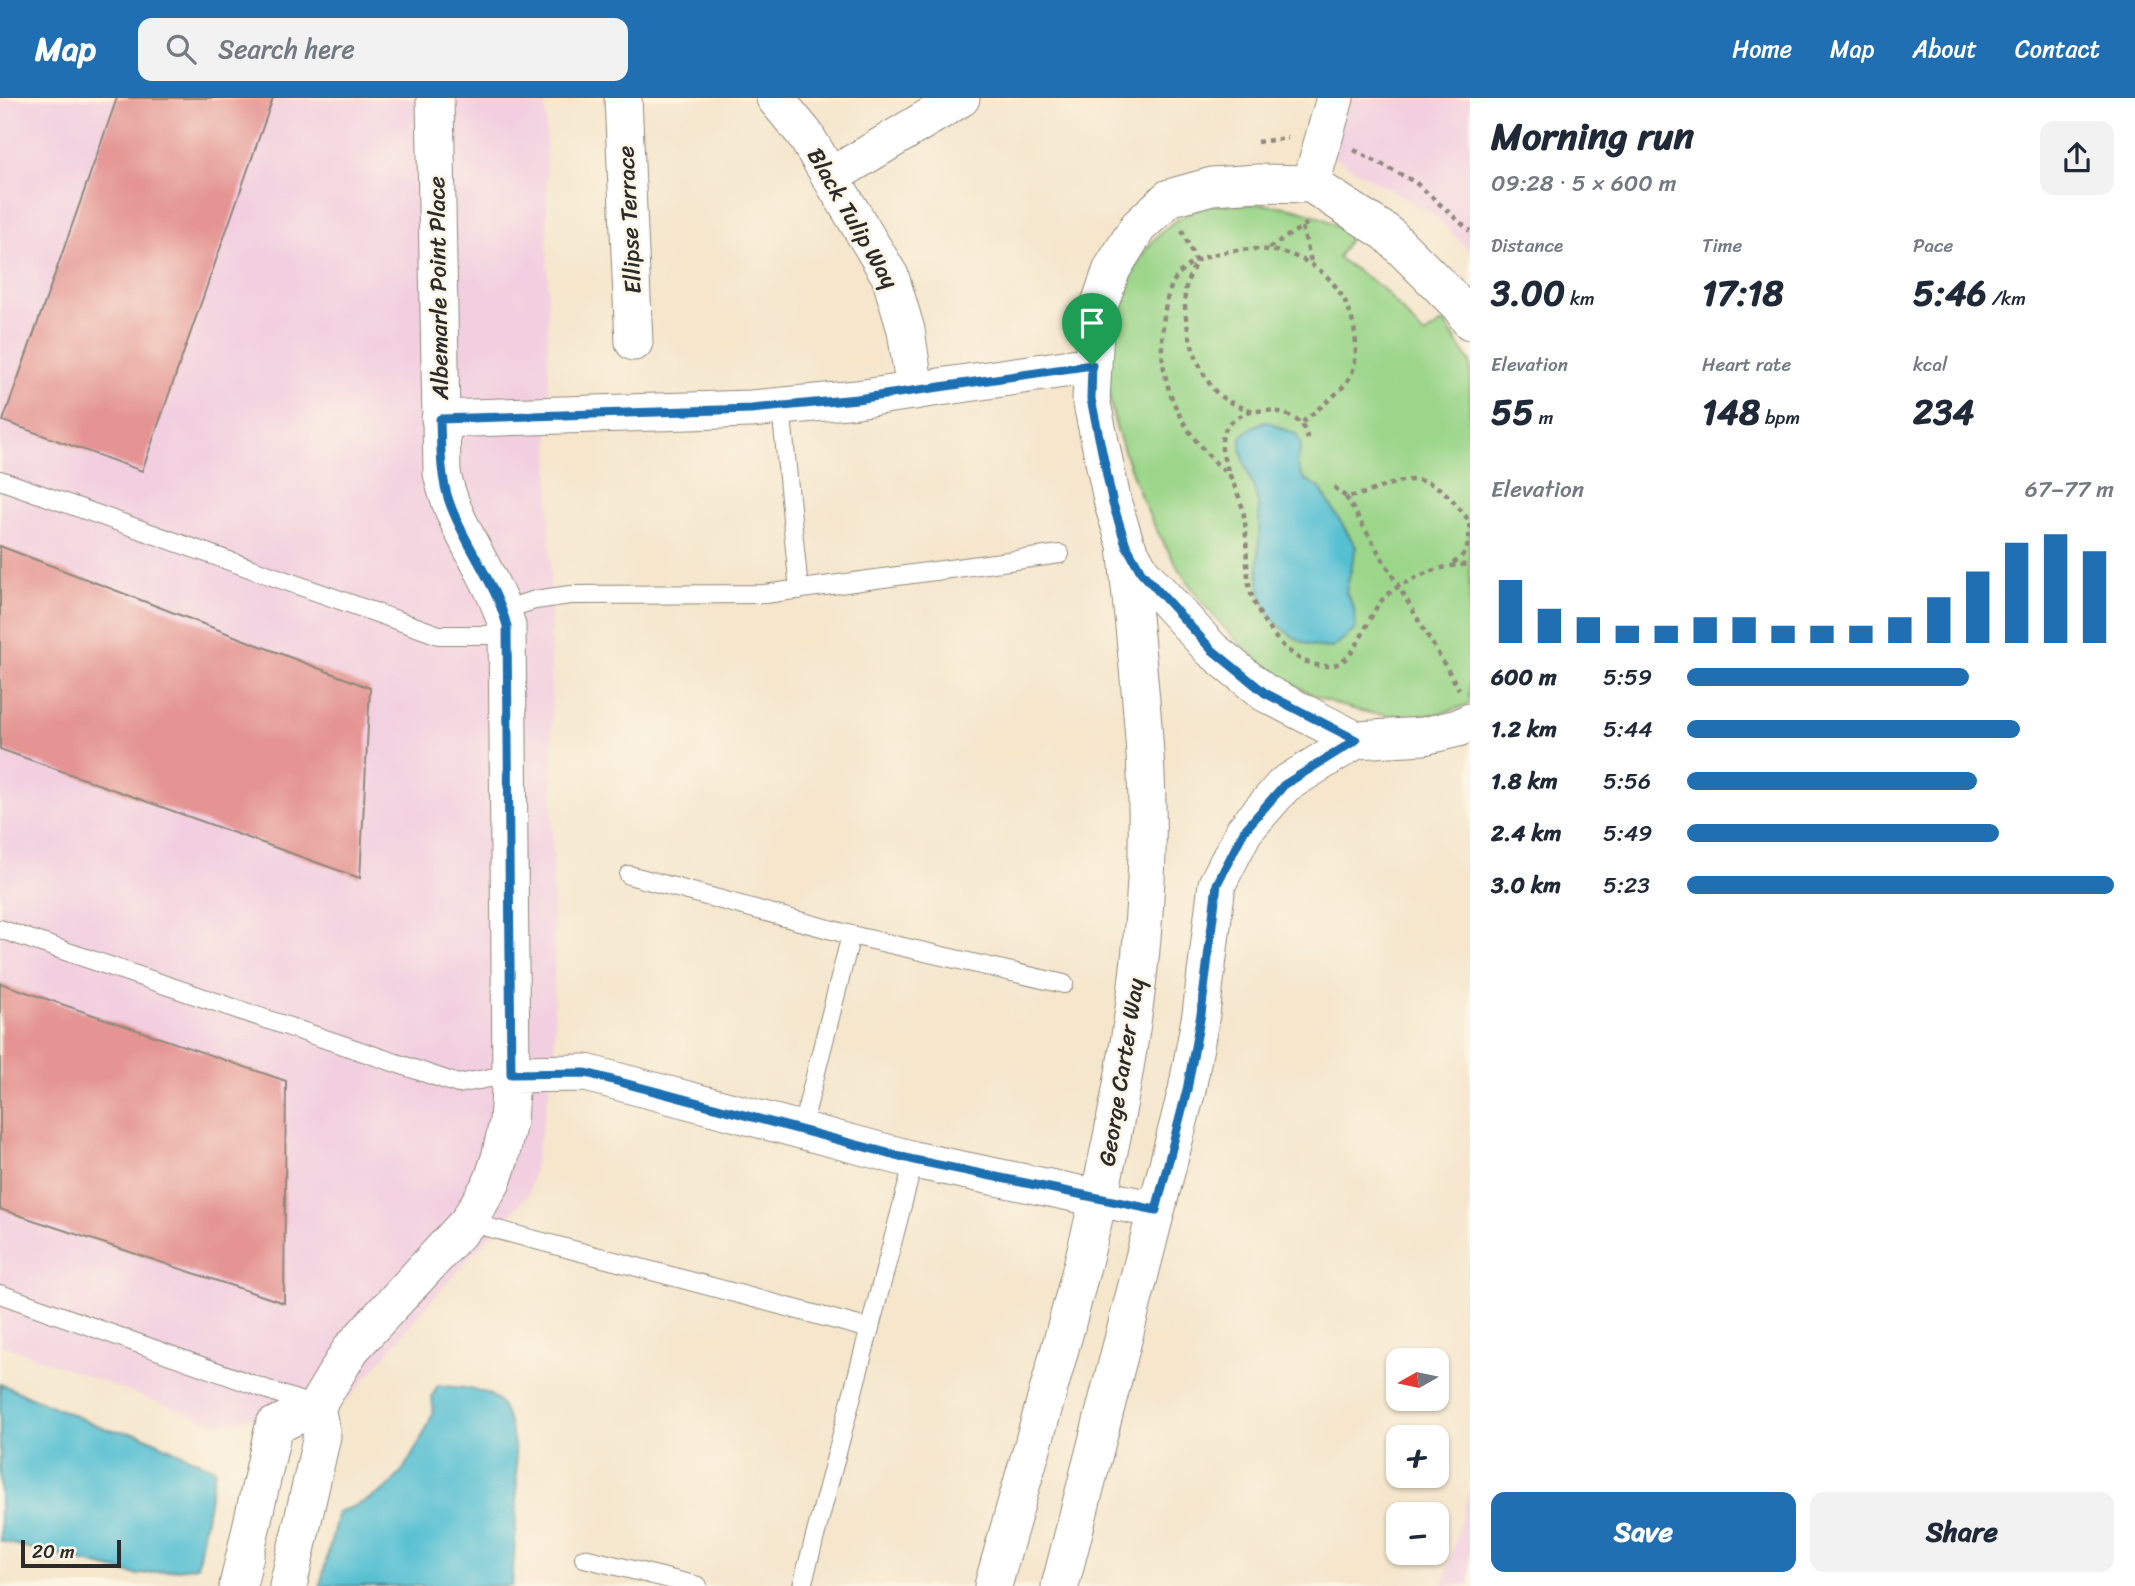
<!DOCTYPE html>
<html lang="en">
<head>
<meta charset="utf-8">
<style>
  :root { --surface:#fff; --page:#f2f2f3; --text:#1f2937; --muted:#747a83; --accent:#1f6fb2 }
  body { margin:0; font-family:Sriracha,sans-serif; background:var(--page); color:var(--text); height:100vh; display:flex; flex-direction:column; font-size:26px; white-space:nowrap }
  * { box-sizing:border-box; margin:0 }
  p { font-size:23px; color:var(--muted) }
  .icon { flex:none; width:38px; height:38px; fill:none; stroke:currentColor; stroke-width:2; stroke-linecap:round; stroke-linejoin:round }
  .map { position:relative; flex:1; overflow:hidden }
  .drawer { display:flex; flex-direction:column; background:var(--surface); width:665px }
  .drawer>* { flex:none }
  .needle { width:46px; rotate:261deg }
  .buttons { position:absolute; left:1386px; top:1250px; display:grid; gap:14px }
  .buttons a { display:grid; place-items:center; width:63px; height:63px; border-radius:14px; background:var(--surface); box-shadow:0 2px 5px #0004; font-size:35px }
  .scale { position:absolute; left:21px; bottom:18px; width:100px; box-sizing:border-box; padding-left:7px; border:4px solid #2b2b2b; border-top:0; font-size:19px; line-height:24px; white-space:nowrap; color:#2b2b2b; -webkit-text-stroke:5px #fcf5e5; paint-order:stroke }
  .pin { position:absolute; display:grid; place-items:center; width:60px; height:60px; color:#fff; margin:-72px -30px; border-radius:50% 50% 50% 0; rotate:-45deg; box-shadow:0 0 7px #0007 }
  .pin .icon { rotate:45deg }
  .round { display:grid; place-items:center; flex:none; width:74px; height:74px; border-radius:14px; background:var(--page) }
  .summary { display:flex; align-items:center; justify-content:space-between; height:119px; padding:0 21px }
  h1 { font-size:38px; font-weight:800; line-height:52px }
  .figures { display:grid; grid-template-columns:repeat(3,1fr); gap:10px; height:119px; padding:7px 21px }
  .figures div { display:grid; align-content:center }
  .figures b { font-size:35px; font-weight:800 }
  .figures small { font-size:19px; font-weight:400 }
  .figures p { font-size:19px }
  .chart { height:196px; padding:14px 21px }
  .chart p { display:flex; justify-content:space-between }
  .chart svg { width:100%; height:126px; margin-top:7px; stroke:var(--accent); stroke-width:6 }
  .action { display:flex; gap:14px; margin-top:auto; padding:14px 21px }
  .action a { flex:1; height:80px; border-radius:14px; background:var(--accent); color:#fff; font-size:28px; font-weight:800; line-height:80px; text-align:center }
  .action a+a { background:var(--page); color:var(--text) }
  ul { padding:0 21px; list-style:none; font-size:23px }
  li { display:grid; grid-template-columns:112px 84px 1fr; align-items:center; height:52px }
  li i { height:18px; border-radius:9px; background:var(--accent) }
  header { display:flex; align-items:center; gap:42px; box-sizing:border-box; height:98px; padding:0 35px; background:var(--accent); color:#fff }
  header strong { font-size:33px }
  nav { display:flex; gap:38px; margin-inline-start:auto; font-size:24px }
  .search { width:490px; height:63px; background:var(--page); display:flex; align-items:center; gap:18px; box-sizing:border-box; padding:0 24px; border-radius:14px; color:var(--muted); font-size:26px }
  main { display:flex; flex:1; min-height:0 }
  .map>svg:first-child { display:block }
  .built { fill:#f2cfe0 }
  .green { fill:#9bd68a; stroke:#63805a; stroke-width:2 }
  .water { fill:#57c0d3; stroke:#41767f; stroke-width:2 }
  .building { fill:#e49492 }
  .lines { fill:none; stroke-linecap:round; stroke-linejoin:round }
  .service-casing { stroke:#90887c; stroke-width:20 }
  .minor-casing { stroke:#90887c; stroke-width:39 }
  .path { stroke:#90887c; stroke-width:4.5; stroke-dasharray:5 5; stroke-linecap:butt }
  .service { stroke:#fff; stroke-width:18 }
  .minor { stroke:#fff; stroke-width:37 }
  .route-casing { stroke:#fff; stroke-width:14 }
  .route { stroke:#1f6fb2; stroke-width:9 }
  .labels { text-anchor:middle; stroke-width:5; stroke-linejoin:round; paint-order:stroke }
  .street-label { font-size:23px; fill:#2b2b2b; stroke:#fcf5e5 }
</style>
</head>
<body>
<header>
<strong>Map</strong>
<div class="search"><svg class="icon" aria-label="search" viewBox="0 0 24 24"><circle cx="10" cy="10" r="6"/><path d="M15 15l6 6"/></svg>Search here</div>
<nav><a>Home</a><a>Map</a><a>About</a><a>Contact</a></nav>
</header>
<main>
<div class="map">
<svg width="1470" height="1488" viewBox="0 0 1470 1488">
  <rect width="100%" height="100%" fill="#fcf5e5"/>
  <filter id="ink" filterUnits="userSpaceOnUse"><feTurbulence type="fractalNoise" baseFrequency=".0143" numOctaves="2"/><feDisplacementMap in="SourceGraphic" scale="14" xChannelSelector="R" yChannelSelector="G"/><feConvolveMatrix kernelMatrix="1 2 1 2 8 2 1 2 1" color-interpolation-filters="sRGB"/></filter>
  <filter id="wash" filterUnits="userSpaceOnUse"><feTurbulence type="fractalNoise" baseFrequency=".00686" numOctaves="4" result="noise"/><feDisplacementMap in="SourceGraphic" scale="28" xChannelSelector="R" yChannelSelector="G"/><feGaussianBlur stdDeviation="1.57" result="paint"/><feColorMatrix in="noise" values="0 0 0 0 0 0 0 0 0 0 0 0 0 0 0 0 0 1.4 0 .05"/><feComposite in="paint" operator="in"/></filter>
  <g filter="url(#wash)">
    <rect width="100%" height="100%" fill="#f5e6cc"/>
    <path class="built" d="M 0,0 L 546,0 L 555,963 L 529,1096 L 430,1204 L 347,1303 L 216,1326 L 0,1246 Z
      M 1332,0 L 1470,0 L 1470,154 L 1434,117 L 1322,53 Z
      M 1470,1388 L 1470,1488 L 1443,1488 Z"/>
    <path class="green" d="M 1210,107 C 1268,105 1301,104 1352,136 L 1338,160 L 1382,190 L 1424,237 L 1444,224 L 1470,264 L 1469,606 C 1436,620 1407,621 1371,615 C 1250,594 1165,474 1128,364 C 1120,341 1111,317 1109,293 C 1106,259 1113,226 1124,194 C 1135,165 1153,136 1180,120 C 1189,114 1200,111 1210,107 Z"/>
    <path class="water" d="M 1266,323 L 1297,337 L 1301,348 L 1297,367 L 1303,380 L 1320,390 L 1356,449 L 1346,494 L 1354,510 L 1356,531 L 1332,550 C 1311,549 1300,545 1284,532 C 1244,499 1264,451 1258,406 C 1254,382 1239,364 1241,339 L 1252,329 Z
      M 0,1286 L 106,1331 L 139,1336 L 215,1371 L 197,1468 L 137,1477 L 0,1443 Z
      M 438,1287 C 454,1290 475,1289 490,1297 C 530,1318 514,1449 512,1488 L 320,1488 L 338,1414 C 387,1398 399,1383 422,1339 C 430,1323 435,1315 432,1298 Z"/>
    <g id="blocks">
      <path class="building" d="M 117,0 L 273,0 L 142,373 L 3,323 Z
        M 0,448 L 370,590 L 360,780 L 0,651 Z
        M 0,885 L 286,983 L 284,1205 L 0,1111 Z"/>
    </g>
  </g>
  <g filter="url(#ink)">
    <use href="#blocks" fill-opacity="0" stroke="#90887c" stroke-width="2"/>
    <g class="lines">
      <g class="service-casing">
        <path id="service" d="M 781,308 L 799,492
          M 0,382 L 439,537 L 508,537
          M 503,512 L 535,502 L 570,497 L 765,496 L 1060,456
          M 629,777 L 851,837 L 1064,886
          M 0,831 L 458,986 L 511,976
          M 801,1033 L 851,837
          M 468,1124 L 870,1231
          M 0,1196 L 313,1308
          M 584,1460 L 698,1488
          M 802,1488 L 914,1062"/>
      </g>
      <g class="minor-casing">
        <path id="minor" d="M 623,0 L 634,244
          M 775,0 L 804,35 L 890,178 L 906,232 L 915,293
          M 830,79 L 961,0
          M 1311,86 L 1335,0
          M 440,321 L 751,311 L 857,301 L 1092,267
          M 1356,642 L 1265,595 L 1211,551 L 1141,474 L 1126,447 L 1113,406 L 1091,301 L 1096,217 L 1112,171 L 1138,129 L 1169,100 L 1212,88 L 1258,85 L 1311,86 L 1387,135 L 1460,208 L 1470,223
          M 511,976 L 586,975 L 914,1062 L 1156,1112
          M 238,1488 L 274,1328 L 316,1309 L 351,1251 L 468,1124 L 492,1084 L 500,1060 L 508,1024 L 511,976 L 507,528 C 492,474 453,431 442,375 L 435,0
          M 288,1488 L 322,1338 L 316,1309
          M 993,1488 C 1057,1256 1135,1024 1146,782 C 1152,670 1136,558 1126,447
          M 1060,1488 L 1187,992 L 1201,916 L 1217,786 L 1244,733 L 1284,687 L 1356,642 L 1424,638 L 1458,630 L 1470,624"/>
      </g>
      <path class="path" d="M 1257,44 L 1288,40
        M 1354,52 L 1415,84 L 1470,133
        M 1302,129 L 1311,163
        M 1182,132 L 1196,164 C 1192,173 1186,184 1185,195 C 1183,225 1195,269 1215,293 C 1225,304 1240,309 1253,313
        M 1269,150 L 1308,125
        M 1308,341 L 1302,325 C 1296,322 1289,317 1283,315 C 1256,307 1218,318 1222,351 C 1225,372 1238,391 1243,412 C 1248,436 1245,461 1249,486 C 1252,512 1281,555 1307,564 C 1357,584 1360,526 1383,501 C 1401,482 1444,465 1470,467
        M 1232,380 C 1190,344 1161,300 1162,243 C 1163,223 1165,193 1178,177 C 1190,162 1207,158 1225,154 C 1284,142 1341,167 1354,230 C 1357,242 1357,265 1351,277 C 1342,295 1316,311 1302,325
        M 1334,389 L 1346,399 C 1384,395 1409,366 1444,394 C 1454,402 1461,414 1470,423
        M 1346,399 L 1459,591
        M 1453,465 C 1470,456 1470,440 1469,422"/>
      <use href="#service" class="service"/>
      <use href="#minor" class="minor"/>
    </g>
  </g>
  <g class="lines" filter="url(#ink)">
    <g class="route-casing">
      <path id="route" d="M 1092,267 L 1091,301 L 1113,406 L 1126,447 L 1141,474 L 1211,551 L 1265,595 L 1356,642 L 1284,687 L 1244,733 L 1217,786 L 1201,916 L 1187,992 L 1156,1112 L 914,1062 L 586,975 L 511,976 L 507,528 C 495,483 464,447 449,403 C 440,377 441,349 440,321 L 751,311 L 857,301 Z"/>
    </g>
    <use href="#route" class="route"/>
  </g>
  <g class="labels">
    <g class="street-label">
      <text transform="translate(853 120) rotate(60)" y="8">Black Tulip Way</text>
      <text transform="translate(629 122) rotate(-93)" y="8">Ellipse Terrace</text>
      <text transform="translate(438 190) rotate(-91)" y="8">Albemarle Point Place</text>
      <text transform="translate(1121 974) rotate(-81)" y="8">George Carter Way</text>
    </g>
  </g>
</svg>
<div class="buttons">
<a><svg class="needle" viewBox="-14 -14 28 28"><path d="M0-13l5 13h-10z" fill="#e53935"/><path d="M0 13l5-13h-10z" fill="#747a83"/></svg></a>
<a>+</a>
<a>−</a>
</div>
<div class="scale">20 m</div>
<div class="pin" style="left:1092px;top:267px;background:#1e9e55"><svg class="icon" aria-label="arrive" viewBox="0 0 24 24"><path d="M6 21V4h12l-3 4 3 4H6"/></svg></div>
</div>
<section class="drawer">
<div class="summary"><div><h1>Morning run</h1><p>09:28 · 5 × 600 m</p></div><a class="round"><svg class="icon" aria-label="share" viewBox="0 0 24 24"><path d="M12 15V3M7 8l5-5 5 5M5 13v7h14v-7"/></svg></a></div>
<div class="figures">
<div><p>Distance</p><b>3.00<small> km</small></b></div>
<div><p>Time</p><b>17:18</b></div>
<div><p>Pace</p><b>5:46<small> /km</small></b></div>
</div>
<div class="figures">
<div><p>Elevation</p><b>55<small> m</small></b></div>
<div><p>Heart rate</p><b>148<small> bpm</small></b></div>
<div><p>kcal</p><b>234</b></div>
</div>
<div class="chart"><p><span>Elevation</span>67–77 m</p>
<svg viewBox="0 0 160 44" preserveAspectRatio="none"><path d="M5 44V22M15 44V32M25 44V35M35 44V38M45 44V38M55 44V35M65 44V35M75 44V38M85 44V38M95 44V38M105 44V35M115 44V28M125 44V19M135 44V9M145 44V6M155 44V12"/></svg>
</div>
<ul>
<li><b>600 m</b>5:59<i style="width:66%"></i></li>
<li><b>1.2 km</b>5:44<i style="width:78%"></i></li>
<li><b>1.8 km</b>5:56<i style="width:68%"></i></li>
<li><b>2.4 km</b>5:49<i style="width:73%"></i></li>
<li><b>3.0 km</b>5:23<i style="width:100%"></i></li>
</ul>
<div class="action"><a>Save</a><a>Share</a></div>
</section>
</main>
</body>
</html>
